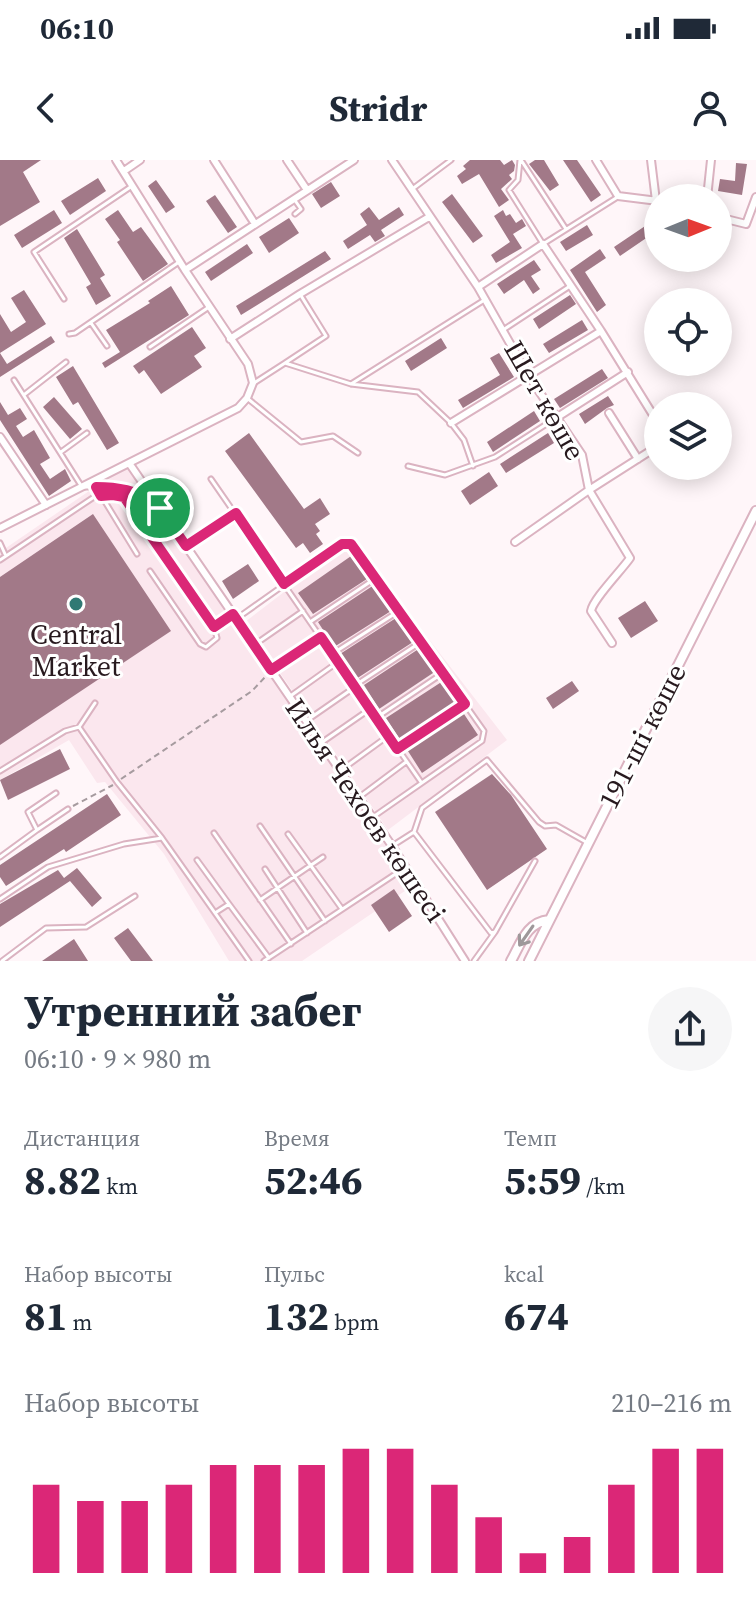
<!DOCTYPE html>
<html lang="ru">
<head>
<meta charset="utf-8">
<style>
  :root { --surface:#fff; --page:#f6f6f7; --text:#1f2937; --muted:#747a83; --accent:#db2777 }
  body { margin:0; font-family:"Source Serif 4",serif; background:var(--page); color:var(--text); height:100vh; display:flex; flex-direction:column; font-size:30px; white-space:nowrap }
  * { box-sizing:border-box; margin:0 }
  p { font-size:26px; color:var(--muted) }
  .icon { flex:none; width:44px; height:44px; fill:none; stroke:currentColor; stroke-width:2; stroke-linecap:round; stroke-linejoin:round }
  .map { position:relative; height:801px; overflow:hidden }
  .drawer { display:flex; flex-direction:column; background:var(--surface); flex:1 }
  .drawer>* { flex:none }
  .needle { width:52px; rotate:89deg }
  .tools { position:absolute; left:644px; top:24px; display:grid; gap:16px }
  .tools a { display:grid; place-items:center; width:88px; height:88px; border-radius:50%; background:var(--surface); box-shadow:0 4px 20px #0003; font-size:40px }
  .pin { position:absolute; display:grid; place-items:center; width:68px; height:68px; color:#fff; margin:-34px; border:4px solid #fff; border-radius:50%; box-shadow:0 2px 8px #0007 }
  .round { display:grid; place-items:center; flex:none; width:84px; height:84px; border-radius:42px; background:var(--page) }
  .head { display:flex; align-items:center; justify-content:space-between; height:136px; padding:0 24px }
  h1 { font-size:44px; font-weight:700; line-height:60px }
  .figures { display:grid; grid-template-columns:repeat(3,1fr); gap:12px; height:136px; padding:8px 24px }
  .figures div { display:grid; align-content:center }
  .figures b { font-size:40px; font-weight:700 }
  .figures small { font-size:22px; font-weight:400 }
  .figures p { font-size:22px }
  .chart { height:224px; padding:16px 24px }
  .chart p { display:flex; justify-content:space-between }
  .chart svg { width:100%; height:144px; margin-top:8px; stroke:var(--accent); stroke-width:6 }
  .status { display:flex; justify-content:space-between; align-items:center; height:56px; padding:0 40px; background:var(--surface); direction:ltr }
  .status svg { height:22px; fill:currentColor }
  header { display:flex; justify-content:space-between; align-items:center; height:104px; padding:0 24px; background:var(--surface); font-size:36px; font-weight:700 }
  .map>svg:first-child { display:block }
  .built { fill:#fbe7ee }
  .building { fill:#a27988 }
  .lines { fill:none; stroke-linecap:round; stroke-linejoin:round }
  .service-casing { stroke:#dbb3c1; stroke-width:7 }
  .minor-casing { stroke:#dbb3c1; stroke-width:10 }
  .secondary-casing { stroke:#dbb3c1; stroke-width:12 }
  .path { stroke:#a69b9f; stroke-width:2; stroke-dasharray:6 4; stroke-linecap:butt }
  .service { stroke:#fff; stroke-width:3 }
  .minor { stroke:#fff; stroke-width:6 }
  .secondary { stroke:#fff; stroke-width:8 }
  .oneway { stroke:#9e989a }
  .route-casing { stroke:#fff; stroke-width:16 }
  .route { stroke:#db2777; stroke-width:10 }
  .poi-dot { fill:#307974; stroke:#fff; stroke-width:3 }
  .labels { text-anchor:middle; stroke-width:6; stroke-linejoin:round; paint-order:stroke }
  .street-label { font-size:28px; fill:#27191e; stroke:#fff }
  .poi-label { font-size:28px; fill:#27191e; stroke:#fff }
</style>
</head>
<body>
<div class="status"><b>06:10</b><svg viewBox="0 0 49 12"><path d="M0 12V9h3v3zM5 12V6h3v6zM10 12V3h3v9zM15 12V0h3v12zM26 1h20v11H26zM47 4h2v5h-2z"/></svg></div>
<header><svg class="icon" aria-label="back" viewBox="0 0 24 24"><path d="M15 5l-7 7 7 7"/></svg>Stridr<svg class="icon" aria-label="person" viewBox="0 0 24 24"><circle cx="12" cy="8" r="4"/><path d="M4 21q1-7 8-7t8 7"/></svg></header>
<div class="map">
<svg width="756" height="801" viewBox="0 0 756 801">
  <rect width="100%" height="100%" fill="#fff6f9"/>
  <path class="built" d="M 133,301 L 418,722 L 302,801 L 229,801 L 164,694 L 105,622 L 97,623 L 69,580 L 0,620 L 0,392 Z
    M 352,380 L 507,580 L 388,670 L 245,462 Z"/>
  <path class="building" d="M 0,0 L 41,0 L 23,12 L 40,42 L 0,66 Z
    M 470,0 L 500,0 L 504,5 L 512,0 L 515,5 L 514,11 L 509,15 L 512,19 L 501,29 L 509,40 L 499,47 L 479,14 L 462,24 L 457,16 L 466,9 L 463,6 Z
    M 535,0 L 544,0 L 559,25 L 550,31 L 529,4 Z
    M 563,0 L 577,0 L 601,35 L 591,42 Z
    M 736,3 L 747,4 L 742,35 L 718,31 L 720,19 L 735,21 Z
    M 98,18 L 106,31 L 70,55 L 61,41 Z
    M 156,20 L 175,47 L 166,53 L 148,26 Z
    M 331,22 L 340,36 L 321,48 L 312,34 Z
    M 452,34 L 483,76 L 473,83 L 442,42 Z
    M 215,35 L 237,67 L 228,73 L 206,41 Z
    M 369,47 L 379,60 L 399,47 L 404,55 L 381,70 L 385,76 L 375,82 L 370,75 L 348,89 L 343,81 L 367,65 L 360,54 Z
    M 54,50 L 62,63 L 22,88 L 14,75 Z
    M 118,50 L 133,72 L 141,67 L 168,104 L 143,121 L 117,82 L 120,80 L 105,59 Z
    M 503,50 L 506,56 L 510,54 L 516,63 L 522,59 L 526,66 L 513,74 L 522,88 L 496,103 L 491,95 L 510,82 L 494,56 Z
    M 289,58 L 299,73 L 269,93 L 259,77 Z
    M 654,60 L 658,70 L 620,96 L 614,87 Z
    M 587,65 L 593,75 L 566,91 L 560,82 Z
    M 77,69 L 105,115 L 100,118 L 111,136 L 96,145 L 86,127 L 91,124 L 64,78 Z
    M 247,84 L 253,93 L 211,121 L 205,112 Z
    M 600,89 L 606,98 L 585,112 L 606,145 L 597,152 L 570,110 Z
    M 325,91 L 331,99 L 241,155 L 236,146 Z
    M 534,100 L 541,110 L 531,116 L 540,129 L 533,134 L 524,120 L 504,134 L 497,124 Z
    M 171,126 L 189,155 L 105,208 L 102,203 L 120,192 L 106,170 L 150,143 L 148,141 Z
    M 24,130 L 46,164 L 0,193 L 0,154 L 11,172 L 26,162 L 11,138 Z
    M 570,135 L 576,144 L 539,169 L 533,159 Z
    M 582,160 L 588,170 L 549,193 L 543,184 Z
    M 192,167 L 206,188 L 194,196 L 202,207 L 161,234 L 144,210 L 139,214 L 133,206 Z
    M 51,176 L 55,182 L 0,217 L 0,193 L 7,204 Z
    M 441,178 L 447,188 L 411,211 L 405,201 Z
    M 499,193 L 514,217 L 463,248 L 458,240 L 500,215 L 490,198 Z
    M 73,206 L 119,283 L 107,290 L 78,242 L 73,245 L 56,217 Z
    M 602,209 L 608,218 L 560,248 L 554,239 Z
    M 608,236 L 614,245 L 607,248 L 585,264 L 579,254 Z
    M 54,237 L 82,269 L 70,279 L 43,247 Z
    M 0,242 L 8,255 L 20,248 L 27,259 L 16,266 L 23,277 L 34,270 L 50,298 L 40,304 L 50,319 L 65,309 L 71,321 L 49,336 L 0,260 Z
    M 534,251 L 540,261 L 493,292 L 487,282 Z
    M 249,273 L 304,349 L 320,338 L 330,354 L 315,364 L 320,371 L 316,374 L 323,384 L 310,393 L 303,383 L 296,388 L 225,291 Z
    M 548,273 L 554,283 L 506,313 L 500,304 Z
    M 489,312 L 498,326 L 470,345 L 461,331 Z
    M 93,354 L 171,471 L 0,585 L 0,417 Z
    M 354,394 L 370,417 L 313,454 L 298,433 Z
    M 248,404 L 259,421 L 233,439 L 222,421 Z
    M 374,425 L 391,451 L 334,487 L 318,462 Z
    M 645,441 L 658,461 L 631,478 L 618,458 Z
    M 396,458 L 413,482 L 356,519 L 340,494 Z
    M 420,488 L 436,511 L 379,549 L 364,525 Z
    M 443,521 L 458,543 L 401,581 L 386,558 Z
    M 572,521 L 579,531 L 553,549 L 546,538 Z
    M 462,551 L 478,575 L 422,613 L 406,588 Z
    M 60,589 L 70,609 L 8,640 L 0,620 Z
    M 492,614 L 511,635 L 547,689 L 487,730 L 435,652 Z
    M 107,634 L 121,655 L 66,692 L 64,689 L 6,726 L 0,717 L 0,705 Z
    M 77,708 L 102,738 L 92,747 L 70,721 L 0,767 L 0,744 L 58,710 L 64,718 Z
    M 394,729 L 412,756 L 389,772 L 371,745 Z
    M 128,768 L 153,801 L 131,801 L 114,778 Z
    M 74,779 L 88,801 L 42,801 Z"/>
  <g class="lines">
    <g class="service-casing">
      <path id="service" d="M 520,0 L 518,20 L 509,30 L 543,84 L 616,38
        M 521,0 L 566,69
        M 411,30 L 451,0
        M 294,39 L 301,49 L 295,54
        M 64,139 L 34,92 L 132,26
        M 91,163 L 107,186
        M 503,170 L 570,126
        M 69,174 L 75,173 L 179,102
        M 150,187 L 209,147
        M 285,203 L 326,176 L 300,134
        M 14,220 L 82,327 L 125,327 L 153,343
        M 254,223 L 285,203 L 351,224 L 418,232 L 451,263 L 464,280 L 473,306
        M 351,224 L 486,139
        M 25,234 L 66,202
        M 247,238 L 301,282 L 333,276 L 358,293
        M 61,292 L 87,273
        M 408,306 L 445,315 L 495,297 L 556,258
        M 211,319 L 421,622
        M 96,327 L 137,394
        M 0,383 L 5,394
        M 186,386 L 236,353
        M 0,400 L 94,337 L 113,335 L 124,337 L 214,467 L 217,478 L 206,487 L 200,484 L 150,411
        M 236,459 L 342,384 L 347,383 L 354,387 L 484,571 L 482,581 L 373,657
        M 310,462 L 376,418
        M 214,467 L 231,455
        M 254,485 L 303,451
        M 332,494 L 399,451
        M 271,510 L 321,477
        M 354,526 L 421,482
        M 289,537 L 338,502
        M 376,558 L 443,513
        M 306,561 L 355,527
        M 79,567 L 95,543
        M 321,583 L 370,549
        M 398,588 L 465,544
        M 0,611 L 65,571 L 79,567 L 117,622 L 162,678
        M 340,611 L 388,576
        M 358,638 L 406,602
        M 260,666 L 325,761
        M 37,670 L 68,649
        M 414,672 L 422,648 L 487,600 L 539,662 L 545,666 L 556,665 L 586,682
        M 214,673 L 291,784
        M 288,674 L 342,749
        M 392,686 L 414,672 L 491,773 L 495,772 L 535,701
        M 0,697 L 37,670 L 28,652 L 56,633
        M 197,700 L 229,744
        M 265,709 L 307,773
        M 0,739 L 48,707 L 124,684 L 162,678 L 249,801
        M 260,740 L 323,697
        M 215,753 L 229,744 L 269,798
        M 2,801 L 46,768 L 86,767 L 135,736
        M 264,801 L 406,707
        M 474,801 L 495,772"/>
    </g>
    <g class="minor-casing">
      <path id="minor" d="M 214,0 L 255,64
        M 287,0 L 307,30
        M 392,0 L 478,127 L 528,215 L 582,295 L 589,330 L 630,398 C 621,411 593,439 591,451 L 612,483
        M 596,0 L 618,36 L 658,41
        M 651,0 L 656,41
        M 124,11 L 140,0
        M 707,38 L 711,0
        M 718,57 L 746,64 L 756,37
        M 185,110 L 354,0
        M 478,127 L 543,84 L 601,171 L 658,263
        M 230,179 L 300,134 L 429,57
        M 609,253 L 638,299
        M 556,258 L 628,212
        M 451,263 L 601,171
        M 0,277 L 46,345
        M 129,303 L 392,686 L 465,801
        M 0,368 L 238,248 L 247,238 L 253,223 L 248,204 L 185,110 L 116,0
        M 515,382 L 589,330 L 658,286"/>
    </g>
    <g class="secondary-casing">
      <path id="secondary" d="M 511,801 C 521,783 527,762 549,760
        M 529,801 L 756,351"/>
    </g>
    <path class="path" d="M 121,619 L 252,531 L 266,516
      M 73,646 L 113,625"/>
    <use href="#service" class="service"/>
    <use href="#minor" class="minor"/>
    <use href="#secondary" class="secondary"/>
  </g>
  <defs><path id="oneway-shaft" d="M-6 0H5M1.5-3L5.5 0L1.5 3" fill="none" stroke-width="1.6" stroke-linecap="round" stroke-linejoin="round" transform="scale(2)"/></defs>
  <use class="oneway" href="#oneway-shaft" transform="translate(526 776) rotate(125)"/>
  <g class="lines">
    <g class="route-casing">
      <path id="route" d="M 96,327 C 149,327 158,345 186,386 L 236,353 L 284,424 L 342,384 L 351,384 L 465,544 L 397,589 L 321,477 L 271,510 L 233,454 L 214,467 L 124,337 L 113,335 L 101,336 Z"/>
    </g>
    <use href="#route" class="route"/>
  </g>
  <circle class="poi-dot" cx="76" cy="444" r="8"/>
  <g class="labels">
    <g class="street-label">
      <text transform="translate(545 240) rotate(60)" y="10">Шет көше</text>
      <text transform="translate(642 576) rotate(-63)" y="10">191-ші көше</text>
      <text transform="translate(366 650) rotate(56)" y="10">Илья Чехоев көшесі</text>
    </g>
    <g class="poi-label">
      <text x="76" y="484">Central<tspan x="76" dy="32">Market</tspan></text>
    </g>
  </g>
</svg>
<div class="tools">
<a><svg class="needle" viewBox="-14 -14 28 28"><path d="M0-13l5 13h-10z" fill="#e53935"/><path d="M0 13l5-13h-10z" fill="#747a83"/></svg></a>
<a><svg class="icon" aria-label="locate" viewBox="0 0 24 24"><circle cx="12" cy="12" r="6"/><path d="M12 2v4M12 18v4M2 12h4M18 12h4"/></svg></a>
<a><svg class="icon" aria-label="layers" viewBox="0 0 24 24"><path d="M12 4l9 5-9 5-9-5zM3 14l9 5 9-5"/></svg></a>
</div>
<div class="pin" style="left:160px;top:348px;background:#1e9e55"><svg class="icon" aria-label="arrive" viewBox="0 0 24 24"><path d="M6 21V4h12l-3 4 3 4H6"/></svg></div>
</div>
<section class="drawer">
<div class="head"><div><h1>Утренний забег</h1><p>06:10 · 9 × 980 m</p></div><a class="round"><svg class="icon" aria-label="share" viewBox="0 0 24 24"><path d="M12 15V3M7 8l5-5 5 5M5 13v7h14v-7"/></svg></a></div>
<div class="figures">
<div><p>Дистанция</p><b>8.82<small> km</small></b></div>
<div><p>Время</p><b>52:46</b></div>
<div><p>Темп</p><b>5:59<small> /km</small></b></div>
</div>
<div class="figures">
<div><p>Набор высоты</p><b>81<small> m</small></b></div>
<div><p>Пульс</p><b>132<small> bpm</small></b></div>
<div><p>kcal</p><b>674</b></div>
</div>
<div class="chart"><p><span>Набор высоты</span>210–216 m</p>
<svg viewBox="0 0 160 44" preserveAspectRatio="none"><path d="M5 44V17M15 44V22M25 44V22M35 44V17M45 44V11M55 44V11M65 44V11M75 44V6M85 44V6M95 44V17M105 44V27M115 44V38M125 44V33M135 44V17M145 44V6M155 44V6"/></svg>
</div>
</section>
</body>
</html>
